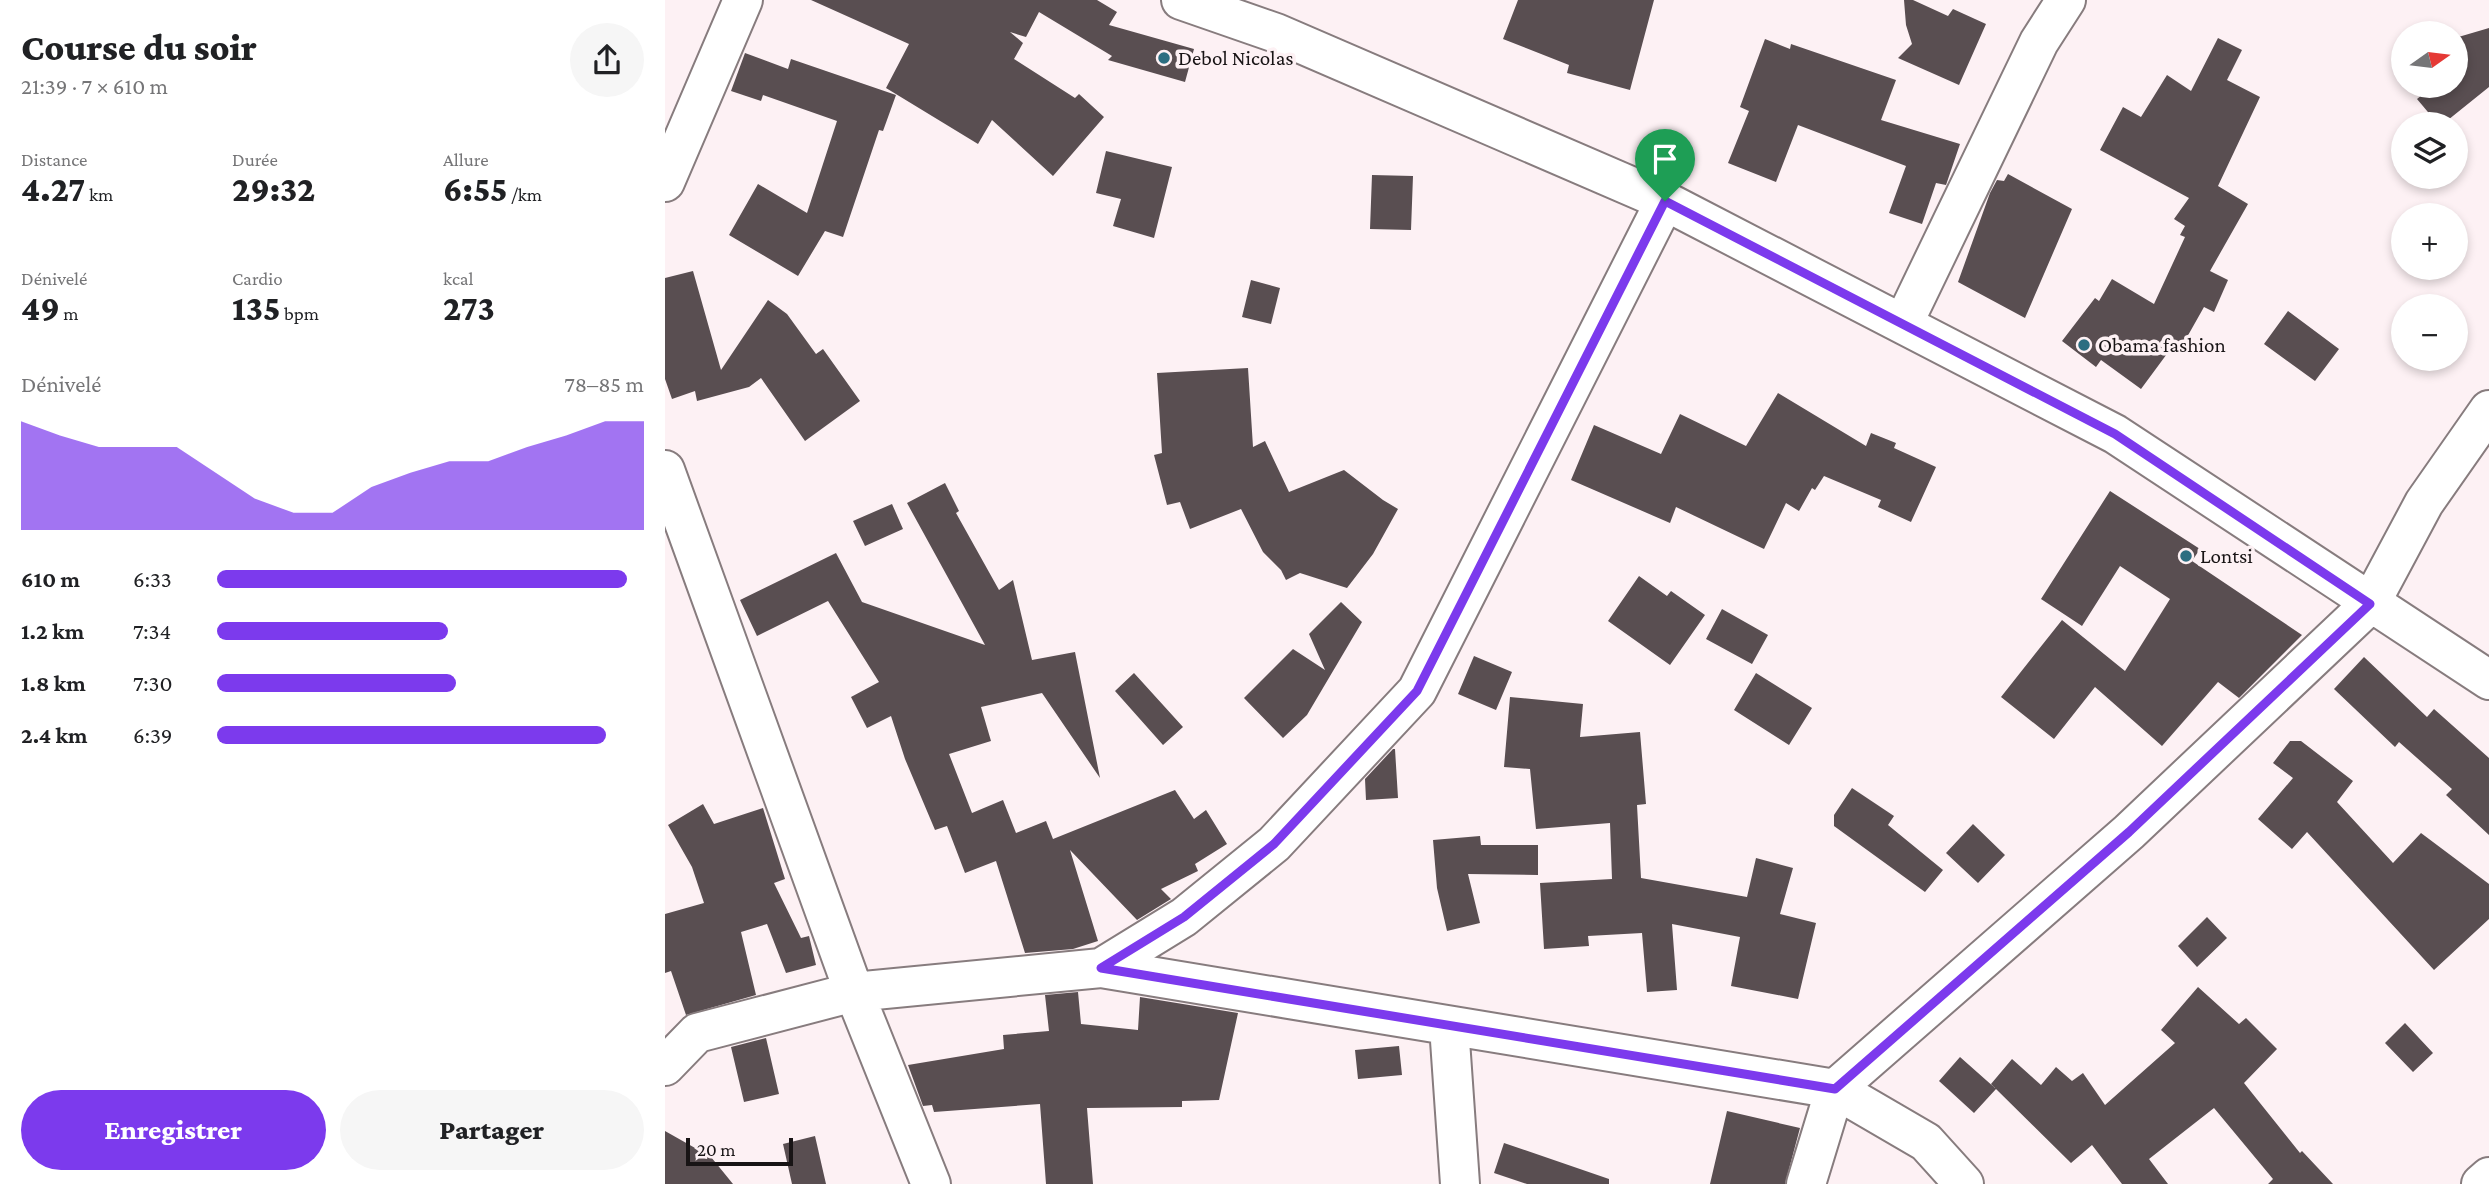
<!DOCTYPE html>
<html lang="fr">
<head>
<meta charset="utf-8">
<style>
  :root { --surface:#fff; --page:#f6f6f6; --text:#202124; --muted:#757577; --accent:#7c3aed }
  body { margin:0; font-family:"Crimson Pro",serif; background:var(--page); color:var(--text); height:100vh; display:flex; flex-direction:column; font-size:26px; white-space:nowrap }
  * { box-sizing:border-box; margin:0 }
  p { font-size:23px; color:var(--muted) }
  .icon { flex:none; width:38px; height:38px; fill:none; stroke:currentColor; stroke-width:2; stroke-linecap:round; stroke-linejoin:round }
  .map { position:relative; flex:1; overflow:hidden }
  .sheet { display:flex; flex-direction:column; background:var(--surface); width:665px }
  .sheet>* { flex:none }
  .needle { width:46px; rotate:76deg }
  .fabs { position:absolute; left:1726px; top:21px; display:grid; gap:14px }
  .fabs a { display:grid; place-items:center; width:77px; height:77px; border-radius:50%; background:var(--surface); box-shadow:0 4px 10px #0003; font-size:35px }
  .scale { position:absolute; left:21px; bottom:18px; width:107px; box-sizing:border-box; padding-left:7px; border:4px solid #181415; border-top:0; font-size:19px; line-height:24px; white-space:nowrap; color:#181415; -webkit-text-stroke:5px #fdf1f4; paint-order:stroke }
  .pin { position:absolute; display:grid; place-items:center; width:60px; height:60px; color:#fff; margin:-72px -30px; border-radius:50% 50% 50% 0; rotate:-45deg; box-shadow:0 0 7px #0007 }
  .pin .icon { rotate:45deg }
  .round { display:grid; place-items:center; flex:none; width:74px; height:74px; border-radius:37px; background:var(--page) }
  .summary { display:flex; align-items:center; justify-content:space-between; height:119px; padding:0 21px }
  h1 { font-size:38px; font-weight:800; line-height:52px }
  .stats { display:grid; grid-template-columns:repeat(3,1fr); gap:10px; height:119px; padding:7px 21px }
  .stats div { display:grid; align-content:center }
  .stats b { font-size:35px; font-weight:800 }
  .stats small { font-size:19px; font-weight:400 }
  .stats p { font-size:19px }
  .chart { height:196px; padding:14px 21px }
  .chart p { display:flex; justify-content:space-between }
  .chart svg { width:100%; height:126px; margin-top:7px; fill:var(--accent); opacity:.7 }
  .action { display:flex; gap:14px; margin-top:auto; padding:14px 21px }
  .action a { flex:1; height:80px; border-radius:42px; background:var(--accent); color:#fff; font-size:28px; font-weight:800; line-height:80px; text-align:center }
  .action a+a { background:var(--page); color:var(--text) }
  ul { padding:0 21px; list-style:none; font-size:23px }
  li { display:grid; grid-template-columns:112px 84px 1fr; align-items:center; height:52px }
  li i { height:18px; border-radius:9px; background:var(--accent) }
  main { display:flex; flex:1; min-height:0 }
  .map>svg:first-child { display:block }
  .building { fill:#594e51 }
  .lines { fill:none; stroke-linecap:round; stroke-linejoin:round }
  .minor-casing { stroke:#877c7e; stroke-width:42 }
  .minor { stroke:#fff; stroke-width:38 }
  .route-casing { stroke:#fff; stroke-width:14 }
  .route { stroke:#7c3aed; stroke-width:9 }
  .poi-dot { fill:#2c6e81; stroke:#fdf1f4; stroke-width:2.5 }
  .labels { text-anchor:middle; stroke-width:7; stroke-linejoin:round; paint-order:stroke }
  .poi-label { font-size:21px; fill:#181415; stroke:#fdf1f4; text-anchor:start }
</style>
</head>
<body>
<main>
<section class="sheet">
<div class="summary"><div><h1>Course du soir</h1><p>21:39 · 7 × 610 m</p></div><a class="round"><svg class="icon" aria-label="share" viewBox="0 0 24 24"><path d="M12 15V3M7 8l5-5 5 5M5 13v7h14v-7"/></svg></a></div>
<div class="stats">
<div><p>Distance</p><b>4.27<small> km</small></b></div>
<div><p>Durée</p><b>29:32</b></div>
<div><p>Allure</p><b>6:55<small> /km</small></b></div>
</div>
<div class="stats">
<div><p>Dénivelé</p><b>49<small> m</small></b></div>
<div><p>Cardio</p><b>135<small> bpm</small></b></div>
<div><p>kcal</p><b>273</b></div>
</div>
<div class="chart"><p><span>Dénivelé</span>78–85 m</p>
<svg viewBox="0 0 160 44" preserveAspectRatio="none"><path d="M0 44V6L10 11L20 15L30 15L40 15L50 24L60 33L70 38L80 38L90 29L100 24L110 20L120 20L130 15L140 11L150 6L160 6V44z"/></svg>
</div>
<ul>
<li><b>610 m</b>6:33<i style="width:96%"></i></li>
<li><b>1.2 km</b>7:34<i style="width:54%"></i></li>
<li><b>1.8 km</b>7:30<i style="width:56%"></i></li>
<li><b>2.4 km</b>6:39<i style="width:91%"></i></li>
</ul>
<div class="action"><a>Enregistrer</a><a>Partager</a></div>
</section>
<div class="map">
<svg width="1824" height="1184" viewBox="0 0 1824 1184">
  <rect width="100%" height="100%" fill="#fdf1f4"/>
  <path class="building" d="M 146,0 L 432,0 L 452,12 L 444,25 L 529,49 L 520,82 L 443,60 L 447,56 L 374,12 L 361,37 L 345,32 L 358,43 L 349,59 L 410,98 L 414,94 L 439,117 L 388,176 L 327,120 L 313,144 L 221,88 L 244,44 Z
    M 853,0 L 989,0 L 965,90 L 902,73 L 904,65 L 838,39 Z
    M 1239,0 L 1248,0 L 1283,16 L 1288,9 L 1321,24 L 1294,85 L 1233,58 L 1247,44 L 1241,25 Z
    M 1824,28 L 1824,87 L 1778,124 L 1773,124 L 1752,99 L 1768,86 L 1790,86 L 1790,38 Z
    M 1553,38 L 1577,50 L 1562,80 L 1595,97 L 1553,186 L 1583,204 L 1545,271 L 1563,280 L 1549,312 L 1539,307 L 1517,346 L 1510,343 L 1476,389 L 1436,360 L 1431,367 L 1397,341 L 1430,298 L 1434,301 L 1447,279 L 1489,304 L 1520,237 L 1515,235 L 1520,226 L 1509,219 L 1524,198 L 1435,150 L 1458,107 L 1476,117 L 1502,75 L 1526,91 Z
    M 1100,39 L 1125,49 L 1126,44 L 1231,80 L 1216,120 L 1295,144 L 1281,185 L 1271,183 L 1257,224 L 1224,213 L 1241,166 L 1133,125 L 1111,182 L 1063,163 L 1084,111 L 1075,107 Z
    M 80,53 L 123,69 L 126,59 L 231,95 L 218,131 L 214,130 L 178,237 L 160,231 L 133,276 L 64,235 L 93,184 L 142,213 L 172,121 L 98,95 L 96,101 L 66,91 Z
    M 441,151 L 507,167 L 489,238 L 448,226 L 456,199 L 431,193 Z
    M 1343,174 L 1407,209 L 1360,318 L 1293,282 L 1325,193 L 1332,180 L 1339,181 Z
    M 707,175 L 748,176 L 746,230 L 705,229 Z
    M 28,271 L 56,370 L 103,300 L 122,314 L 151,354 L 158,349 L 195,401 L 140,441 L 96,378 L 84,387 L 32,401 L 30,391 L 7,399 L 0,379 L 0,278 Z
    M 586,280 L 615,288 L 606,324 L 577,317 Z
    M 1623,311 L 1674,349 L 1650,381 L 1599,344 Z
    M 583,368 L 588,447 L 600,441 L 624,492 L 679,470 L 718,500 L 733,509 L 708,554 L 682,588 L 635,573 L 621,580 L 616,570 L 598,552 L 576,509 L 525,529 L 515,502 L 502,505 L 489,455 L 497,453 L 492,373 Z
    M 1113,393 L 1201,446 L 1206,433 L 1231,443 L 1229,448 L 1271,467 L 1246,522 L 1213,507 L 1216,500 L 1159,476 L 1150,490 L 1147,488 L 1134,511 L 1121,503 L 1099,549 L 1011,507 L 1005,523 L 906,480 L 929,425 L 996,454 L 1015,414 L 1081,446 Z
    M 280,483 L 294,511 L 291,513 L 334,590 L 348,580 L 367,660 L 410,652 L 435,778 L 377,693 L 316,707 L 326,741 L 284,754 L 307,813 L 338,800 L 351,833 L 381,821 L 388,839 L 510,790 L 529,819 L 541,810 L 562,844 L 530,864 L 533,871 L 496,889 L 506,899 L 472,920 L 405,850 L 433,941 L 408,949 L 360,953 L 331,861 L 300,873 L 282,826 L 270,830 L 240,759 L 226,716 L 202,728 L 186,697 L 214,682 L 163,601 L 92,636 L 75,600 L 171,553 L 197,602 L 320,645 L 242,503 Z
    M 1445,491 L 1535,549 L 1527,561 L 1637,635 L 1574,698 L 1553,682 L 1497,746 L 1430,687 L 1389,739 L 1336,697 L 1397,620 L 1460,671 L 1505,599 L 1455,566 L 1417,626 L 1376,599 Z
    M 227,504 L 238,529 L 200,546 L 188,521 Z
    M 974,576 L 1002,596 L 1006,591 L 1040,615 L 1005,665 L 943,621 Z
    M 676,602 L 697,622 L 642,715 L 618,738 L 579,698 L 628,649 L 660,670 L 644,634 Z
    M 1057,609 L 1103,635 L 1087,664 L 1041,639 Z
    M 809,656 L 847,672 L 831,710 L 793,694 Z
    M 1699,657 L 1762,717 L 1769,709 L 1824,758 L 1824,835 L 1781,795 L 1787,789 L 1734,742 L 1730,747 L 1669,689 Z
    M 469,673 L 518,727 L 498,745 L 450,691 Z
    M 1091,673 L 1147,708 L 1124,745 L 1069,710 Z
    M 845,697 L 918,704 L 915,737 L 975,732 L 981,804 L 972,805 L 976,878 L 1082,897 L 1091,858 L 1128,868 L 1115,914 L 1151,923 L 1133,999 L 1066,986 L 1075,937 L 1007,924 L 1012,990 L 982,992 L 977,933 L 923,936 L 924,946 L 879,949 L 875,883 L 947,879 L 945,823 L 871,829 L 865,769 L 839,767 Z
    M 1625,741 L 1636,741 L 1688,781 L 1672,802 L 1728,863 L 1756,833 L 1824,884 L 1824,919 L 1769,970 L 1642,832 L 1627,849 L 1593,819 L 1628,778 L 1608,763 Z
    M 728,749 L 730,749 L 733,798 L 701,800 L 700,779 Z
    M 1187,788 L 1229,816 L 1223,825 L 1278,870 L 1260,892 L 1169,826 L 1169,815 Z
    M 38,804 L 49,824 L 98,808 L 120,879 L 109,883 L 136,938 L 144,936 L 151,965 L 121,973 L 102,924 L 76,932 L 91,995 L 21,1015 L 6,971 L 0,973 L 0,914 L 39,903 L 27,867 L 3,825 Z
    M 1308,824 L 1340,855 L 1313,883 L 1281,853 Z
    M 815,836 L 816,845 L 873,845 L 873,875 L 803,874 L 815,923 L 782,931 L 772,888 L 768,840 Z
    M 1542,917 L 1562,938 L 1532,967 L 1513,946 Z
    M 1533,987 L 1574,1024 L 1581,1018 L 1612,1049 L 1579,1083 L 1635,1153 L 1637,1151 L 1668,1184 L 1603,1184 L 1608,1179 L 1549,1108 L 1484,1159 L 1503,1184 L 1457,1184 L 1427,1145 L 1406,1163 L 1331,1089 L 1309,1113 L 1274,1081 L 1295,1057 L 1330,1088 L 1326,1084 L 1347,1059 L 1376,1085 L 1391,1067 L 1407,1081 L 1418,1073 L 1440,1105 L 1510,1043 L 1496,1030 Z
    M 413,992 L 416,1024 L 473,1030 L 475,997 L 573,1013 L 554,1100 L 517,1101 L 517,1107 L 422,1108 L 428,1184 L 381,1184 L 375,1104 L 269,1112 L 267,1105 L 258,1106 L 243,1065 L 339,1049 L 338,1035 L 384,1031 L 380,995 Z
    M 1740,1023 L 1768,1053 L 1748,1072 L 1720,1043 Z
    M 101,1038 L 114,1094 L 79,1102 L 66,1047 Z
    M 734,1046 L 737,1075 L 693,1079 L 690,1050 Z
    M 1062,1111 L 1135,1128 L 1120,1184 L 1045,1184 Z
    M 0,1131 L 46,1157 L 68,1184 L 0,1184 Z
    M 150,1136 L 161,1184 L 127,1184 L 118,1144 Z
    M 839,1143 L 944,1179 L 944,1184 L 862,1184 L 829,1173 Z"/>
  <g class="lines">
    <g class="minor-casing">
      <path id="minor" d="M 516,0 L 611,33 L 1000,201 L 1450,434 L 1824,680
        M 0,182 L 78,0
        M 1238,324 L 1374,42 L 1401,0
        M 0,470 L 189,992 L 266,1184
        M 436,968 L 519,917 L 609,844 L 752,691 L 1000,201
        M 784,1026 L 795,1184
        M 0,1066 L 32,1033 L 189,992 L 436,968 L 1170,1089 L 1464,832 L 1705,604 L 1759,503 L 1824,410
        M 1141,1184 L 1170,1089 L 1261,1142 L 1299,1184
        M 1816,1184 L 1824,1177"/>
    </g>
    <use href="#minor" class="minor"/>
  </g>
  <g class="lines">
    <g class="route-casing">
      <path id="route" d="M 1000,201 L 1450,434 L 1705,604 L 1464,832 L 1170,1089 L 436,968 L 519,917 L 609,844 L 752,691 Z"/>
    </g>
    <use href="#route" class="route"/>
  </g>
  <g class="poi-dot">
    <circle cx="499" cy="58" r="7"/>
    <circle cx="1419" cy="345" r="7"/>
    <circle cx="1521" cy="556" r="7"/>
  </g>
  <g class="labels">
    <g class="poi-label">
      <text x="513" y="65">Debol Nicolas</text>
      <text x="1433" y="352">Obama fashion</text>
      <text x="1535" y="563">Lontsi</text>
    </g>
  </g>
</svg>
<div class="fabs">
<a><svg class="needle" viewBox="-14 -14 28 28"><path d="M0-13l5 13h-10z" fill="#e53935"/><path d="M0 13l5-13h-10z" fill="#757577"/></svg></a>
<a><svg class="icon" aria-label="layers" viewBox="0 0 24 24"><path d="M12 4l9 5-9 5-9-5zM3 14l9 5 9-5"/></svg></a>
<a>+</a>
<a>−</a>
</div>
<div class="scale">20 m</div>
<div class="pin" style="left:1000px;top:201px;background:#1e9e55"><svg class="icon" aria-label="arrive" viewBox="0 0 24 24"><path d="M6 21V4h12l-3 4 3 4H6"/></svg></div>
</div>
</main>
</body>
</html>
